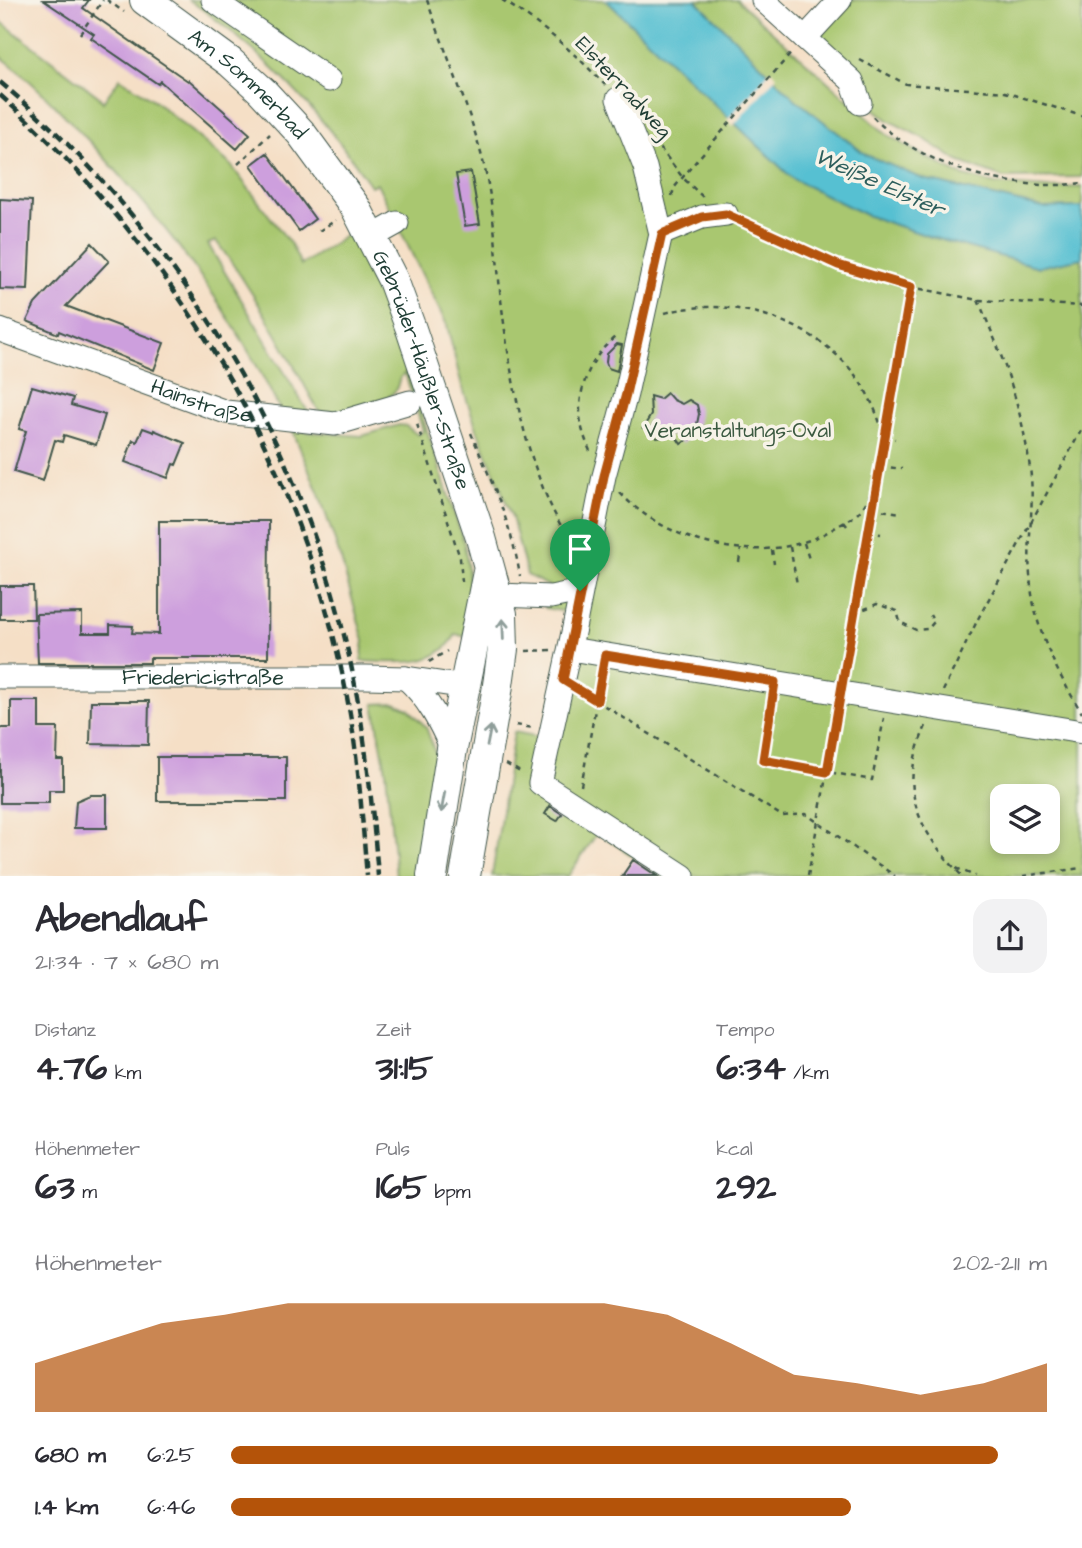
<!DOCTYPE html>
<html lang="de">
<head>
<meta charset="utf-8">
<style>
  :root { --surface:#fff; --page:#f2f2f3; --text:#2b2b33; --muted:#7c7c81; --accent:#b45309 }
  body { margin:0; font-family:"Architects Daughter",sans-serif; background:var(--page); color:var(--text); height:100vh; display:flex; flex-direction:column; font-size:26px; white-space:nowrap }
  * { box-sizing:border-box; margin:0 }
  p { font-size:23px; color:var(--muted) }
  .icon { flex:none; width:38px; height:38px; fill:none; stroke:currentColor; stroke-width:2; stroke-linecap:round; stroke-linejoin:round }
  .map { position:relative; height:876px; overflow:hidden }
  .details { display:flex; flex-direction:column; background:var(--surface); flex:1 }
  .details>* { flex:none }
  .tools { position:absolute; left:990px; top:784px; display:grid; gap:14px }
  .tools a { display:grid; place-items:center; width:70px; height:70px; border-radius:14px; background:var(--surface); box-shadow:0 4px 10px #0003; font-size:35px }
  .pin { position:absolute; display:grid; place-items:center; width:60px; height:60px; color:#fff; margin:-72px -30px; border-radius:50% 50% 50% 0; rotate:-45deg; box-shadow:0 0 7px #0007 }
  .pin .icon { rotate:45deg }
  .round { display:grid; place-items:center; flex:none; width:74px; height:74px; border-radius:21px; background:var(--page) }
  .summary { display:flex; align-items:center; justify-content:space-between; height:119px; padding:0 35px }
  h1 { font-size:38px; font-weight:800; line-height:52px }
  .figures { display:grid; grid-template-columns:repeat(3,1fr); gap:10px; height:119px; padding:7px 35px }
  .figures div { display:grid; align-content:center }
  .figures b { font-size:35px; font-weight:800 }
  .figures small { font-size:19px; font-weight:400 }
  .figures p { font-size:19px }
  .chart { height:196px; padding:14px 35px }
  .chart p { display:flex; justify-content:space-between }
  .chart svg { width:100%; height:126px; margin-top:7px; fill:var(--accent); opacity:.7 }
  ul { padding:0 35px; list-style:none; font-size:23px }
  li { display:grid; grid-template-columns:112px 84px 1fr; align-items:center; height:52px }
  li i { height:18px; border-radius:9px; background:var(--accent) }
  .map>svg:first-child { display:block }
  .green { fill:#a9c76f; stroke:#648252; stroke-width:2; fill-rule:evenodd }
  .water { fill:#56c0d2; stroke:#3a7e83; stroke-width:2 }
  .pier { fill:#f5dfc6 }
  .building { fill:#cd9fdd }
  .lines { fill:none; stroke-linecap:round; stroke-linejoin:round }
  .minor-casing { stroke:#3f554a; stroke-width:25 }
  .major-casing { stroke:#3f554a; stroke-width:32 }
  .path { stroke:#3f554a; stroke-width:2.5; stroke-dasharray:5 5; stroke-linecap:butt }
  .minor { stroke:#fff; stroke-width:23 }
  .major { stroke:#fff; stroke-width:30 }
  .rail { stroke:#1f3d34; stroke-width:4.5; stroke-dasharray:10 5; stroke-linecap:butt }
  .oneway { stroke:#8f9e9a }
  .route-casing { stroke:#fff; stroke-width:14 }
  .route { stroke:#b45309; stroke-width:9 }
  .labels { text-anchor:middle; stroke-width:7; stroke-linejoin:round; paint-order:stroke }
  .street-label { font-size:21px; fill:#1f3d34; stroke:#f7f3e8 }
  .park-label { font-size:21px; fill:#3b5940; stroke:#f7f3e8 }
  .water-label { font-size:23px; font-style:italic; fill:#2d5e5c; stroke:#f7f3e8 }
</style>
</head>
<body>
<div class="map">
<svg width="1082" height="876" viewBox="0 0 1082 876">
  <rect width="100%" height="100%" fill="#f7f3e8"/>
  <filter id="ink" filterUnits="userSpaceOnUse"><feTurbulence type="fractalNoise" baseFrequency=".0143" numOctaves="2"/><feDisplacementMap in="SourceGraphic" scale="14" xChannelSelector="R" yChannelSelector="G"/><feConvolveMatrix kernelMatrix="1 2 1 2 8 2 1 2 1" color-interpolation-filters="sRGB"/></filter>
  <filter id="wash" filterUnits="userSpaceOnUse"><feTurbulence type="fractalNoise" baseFrequency=".00686" numOctaves="4" result="noise"/><feDisplacementMap in="SourceGraphic" scale="28" xChannelSelector="R" yChannelSelector="G"/><feGaussianBlur stdDeviation="1.57" result="paint"/><feColorMatrix in="noise" values="0 0 0 0 0 0 0 0 0 0 0 0 0 0 0 0 0 1.4 0 .05"/><feComposite in="paint" operator="in"/></filter>
  <g filter="url(#wash)">
    <rect width="100%" height="100%" fill="#f5dfc6"/>
    <path class="green" d="M 189,0 L 606,0 L 793,179 L 866,215 L 931,237 L 1039,267 L 1082,258 L 1082,876 L 661,876 L 598,832 L 568,876 L 492,876 L 514,732 L 545,738 L 572,613 L 545,608 L 549,586 L 527,575 L 512,517 L 478,432 L 461,383 L 447,325 L 377,183 L 371,186 C 321,112 262,50 189,0 ZM 1003,796 L 1048,796 L 1048,842 L 1003,842 Z
      M 696,0 L 737,0 L 886,134 L 922,155 L 961,175 L 995,184 L 1047,188 L 1082,187 L 1082,207 L 1043,208 L 923,179 L 866,155 L 795,99 Z
      M 850,0 L 1082,0 L 1082,177 L 1003,178 L 958,161 L 923,138 L 888,120 L 872,107 L 863,93 L 813,43 Z
      M 0,21 L 98,96 L 103,102 L 120,78 L 155,101 L 230,164 L 292,246 L 301,265 L 353,231 L 383,296 L 464,543 C 471,582 471,598 465,637 L 456,634 C 436,670 396,662 361,661 L 364,641 L 341,559 L 320,497 L 293,431 L 362,436 L 399,425 L 406,426 L 418,435 L 423,431 L 405,373 L 400,378 L 396,390 L 388,398 L 347,411 L 319,412 C 287,353 256,294 216,241 L 208,244 L 308,412 L 281,412 C 230,308 167,224 88,140 C 60,111 32,80 0,56 Z
      M 395,703 L 409,709 L 426,727 L 436,755 L 421,876 L 396,876 L 386,771 L 374,704 Z"/>
    <path class="water" d="M 606,0 L 696,0 L 795,99 L 866,155 L 923,179 L 1043,208 L 1082,207 L 1082,258 L 1039,267 L 931,237 L 866,215 L 793,179 Z"/>
    <path class="pier" d="M 771,70 L 777,76 L 733,126 L 727,120 Z"/>
    <g id="blocks">
      <path class="building" d="M 43,0 L 89,0 L 83,8 L 169,68 L 188,81 L 189,80 L 250,134 L 237,149 L 160,81 L 158,84 L 91,38 L 94,34 Z
        M 267,153 L 315,219 L 299,231 L 251,165 Z
        M 471,172 L 480,224 L 465,226 L 456,174 Z
        M 0,199 L 32,201 L 28,290 L 0,289 Z
        M 92,243 L 109,261 L 66,306 L 164,343 L 154,370 L 59,331 L 58,334 L 27,321 L 35,304 Z
        M 617,344 L 622,345 L 617,371 L 608,368 L 606,362 L 607,354 Z
        M 32,386 L 73,398 L 71,405 L 105,415 L 96,445 L 64,435 L 62,442 L 55,440 L 43,481 L 14,472 L 26,431 L 19,429 Z
        M 667,393 L 673,400 L 682,404 L 689,400 L 697,405 L 699,414 L 696,429 L 692,436 L 681,444 L 675,435 L 657,438 L 650,430 L 643,428 L 651,415 L 650,396 L 660,399 Z
        M 143,428 L 154,432 L 154,430 L 185,443 L 176,465 L 173,464 L 168,478 L 125,462 L 133,440 L 137,442 Z
        M 159,521 L 269,521 L 268,658 L 150,658 L 150,663 L 38,663 L 36,614 L 82,613 L 82,633 L 110,633 L 110,625 L 133,626 L 132,633 L 159,634 Z
        M 0,586 L 33,586 L 34,619 L 0,619 Z
        M 11,701 L 39,701 L 39,728 L 58,728 L 57,760 L 63,760 L 63,790 L 49,790 L 49,803 L 0,803 L 0,728 L 11,728 Z
        M 91,701 L 149,701 L 148,745 L 90,744 Z
        M 157,757 L 286,757 L 286,801 L 157,801 Z
        M 107,795 L 107,828 L 74,828 L 76,801 L 90,795 Z
        M 550,806 L 562,814 L 557,821 L 545,814 Z
        M 633,860 L 657,876 L 622,876 Z"/>
    </g>
  </g>
  <g filter="url(#ink)">
    <use href="#blocks" fill-opacity="0" stroke="#3f554a" stroke-width="2"/>
    <g class="lines">
      <g class="minor-casing">
        <g id="minor">
          <path d="M 213,0 L 329,80"/>
          <path d="M 763,0 L 852,81 L 860,103"/>
          <path d="M 805,38 L 840,0"/>
          <path d="M 618,99 L 645,167 L 661,234 L 626,394 L 604,476 L 574,628 L 540,783 L 683,876"/>
          <path d="M 661,234 L 702,217 L 726,214"/>
          <path d="M 372,237 L 397,223"/>
          <path id="s1" d="M 0,330 L 226,412 L 335,424 L 410,402"/>
          <path d="M 497,595 L 551,597 L 580,591"/>
          <path d="M 570,649 L 1082,732"/>
          <path id="s2" d="M 0,677 L 366,677 L 406,678 L 466,687"/>
          <path d="M 406,678 C 428,698 440,722 452,749"/>
        </g>
      </g>
      <g class="major-casing">
        <g id="major">
          <path id="s3" d="M 145,0 L 230,62 L 262,91 L 301,133 L 356,208 L 393,280 L 411,329 L 481,538 L 502,614 L 503,649 L 497,692 L 465,876"/>
          <path d="M 432,876 L 452,749 L 488,572"/>
        </g>
      </g>
      <path class="path" d="M 107,0 L 124,12
        M 427,0 C 445,53 469,106 483,161 C 495,209 496,259 502,308 C 512,387 527,473 570,541
        M 502,0 C 541,24 574,52 605,85
        M 80,34 L 103,0
        M 860,60 L 906,84 L 1005,92 L 1082,116
        M 873,117 C 921,167 1014,193 1082,183
        M 660,148 L 683,178 L 704,198
        M 238,164 L 270,134
        M 672,196 L 674,188 L 697,160 L 793,51
        M 743,221 L 838,265 L 911,287 L 978,300 L 1082,306
        M 319,231 L 336,220
        M 978,300 C 1004,359 1021,404 1030,468 C 1035,504 1027,539 1030,575 C 1033,627 1055,669 1082,713
        M 665,313 C 732,294 817,321 858,379 C 871,397 878,417 885,437 L 895,439
        M 417,424 L 460,558 L 462,582
        M 471,433 C 491,480 512,525 520,576
        M 590,451 C 585,439 580,426 580,413 C 579,383 594,352 618,335
        M 881,466 L 902,469
        M 620,493 C 672,548 770,569 836,527 C 843,523 852,519 858,513 C 866,505 872,491 878,481
        M 873,509 L 901,513
        M 844,522 L 850,530
        M 869,532 L 881,534
        M 804,543 L 809,559
        M 790,547 L 797,584
        M 772,550 L 774,564
        M 864,560 L 873,561
        M 739,562 L 741,549
        M 855,613 L 877,604 L 897,611 L 900,622 L 916,630 L 928,629 L 934,622 L 930,615
        M 526,651 L 551,650
        M 429,662 L 447,651
        M 844,674 L 911,287
        M 579,690 L 782,816 L 806,814 L 895,876
        M 943,691 L 979,617 L 1082,429
        M 772,700 L 763,760 L 872,780 L 884,718
        M 516,725 L 533,728
        M 926,726 C 897,789 917,829 962,876
        M 506,764 L 522,773
        M 581,786 L 602,672
        M 956,868 L 975,876
        M 808,876 L 838,711
        M 1023,876 L 1082,868"/>
      <use href="#minor" class="minor"/>
      <use href="#major" class="major"/>
      <path class="rail" d="M 0,82 C 174,228 299,434 349,656 C 365,728 372,802 378,876
        M 0,95 C 180,256 306,469 349,708 C 359,763 362,820 367,876"/>
    </g>
    <defs><path id="oneway-shaft" d="M-6 0H5M1.5-3L5.5 0L1.5 3" fill="none" stroke-width="1.6" stroke-linecap="round" stroke-linejoin="round" transform="scale(1.75)"/></defs>
    <g class="oneway">
      <use href="#oneway-shaft" transform="translate(503 629) rotate(-92)"/>
      <use href="#oneway-shaft" transform="translate(489 736) rotate(-79)"/>
      <use href="#oneway-shaft" transform="translate(443 802) rotate(100)"/>
    </g>
  </g>
  <g class="lines" filter="url(#ink)">
    <g class="route-casing">
      <path id="route" d="M 726,214 L 838,265 L 911,287 L 827,772 L 763,760 L 775,682 L 605,655 L 597,701 L 563,680 L 604,476 L 626,394 L 662,234 L 702,217 Z"/>
    </g>
    <use href="#route" class="route"/>
  </g>
  <g class="labels">
    <g class="street-label">
      <text dy="7" stroke="none"><textPath href="#s3" startOffset="133">Am Sommerbad</textPath></text>
      <text transform="translate(624 87) rotate(47)" y="7">Elsterradweg</text>
      <text dy="7" stroke="none"><textPath href="#s3" startOffset="474">Gebrüder-Häußler-Straße</textPath></text>
      <text dy="7" stroke="none"><textPath href="#s1" startOffset="214">Hainstraße</textPath></text>
      <text dy="7" stroke="none"><textPath href="#s2" startOffset="203">Friedericistraße</textPath></text>
    </g>
    <g class="park-label">
      <text x="738" y="437">Veranstaltungs-Oval</text>
    </g>
    <g class="water-label">
      <text transform="translate(880 182) rotate(24)" y="8">Weiße Elster</text>
    </g>
  </g>
</svg>
<div class="tools">
<a><svg class="icon" aria-label="layers" viewBox="0 0 24 24"><path d="M12 4l9 5-9 5-9-5zM3 14l9 5 9-5"/></svg></a>
</div>
<div class="pin" style="left:580px;top:591px;background:#1e9e55"><svg class="icon" aria-label="arrive" viewBox="0 0 24 24"><path d="M6 21V4h12l-3 4 3 4H6"/></svg></div>
</div>
<section class="details">
<div class="summary"><div><h1>Abendlauf</h1><p>21:34 · 7 × 680 m</p></div><a class="round"><svg class="icon" aria-label="share" viewBox="0 0 24 24"><path d="M12 15V3M7 8l5-5 5 5M5 13v7h14v-7"/></svg></a></div>
<div class="figures">
<div><p>Distanz</p><b>4.76<small> km</small></b></div>
<div><p>Zeit</p><b>31:15</b></div>
<div><p>Tempo</p><b>6:34<small> /km</small></b></div>
</div>
<div class="figures">
<div><p>Höhenmeter</p><b>63<small> m</small></b></div>
<div><p>Puls</p><b>165<small> bpm</small></b></div>
<div><p>kcal</p><b>292</b></div>
</div>
<div class="chart"><p><span>Höhenmeter</span>202–211 m</p>
<svg viewBox="0 0 160 44" preserveAspectRatio="none"><path d="M0 44V27L10 20L20 13L30 10L40 6L50 6L60 6L70 6L80 6L90 6L100 10L110 20L120 31L130 34L140 38L150 34L160 27V44z"/></svg>
</div>
<ul>
<li><b>680 m</b>6:25<i style="width:94%"></i></li>
<li><b>1.4 km</b>6:46<i style="width:76%"></i></li>
</ul>
</section>
</body>
</html>
